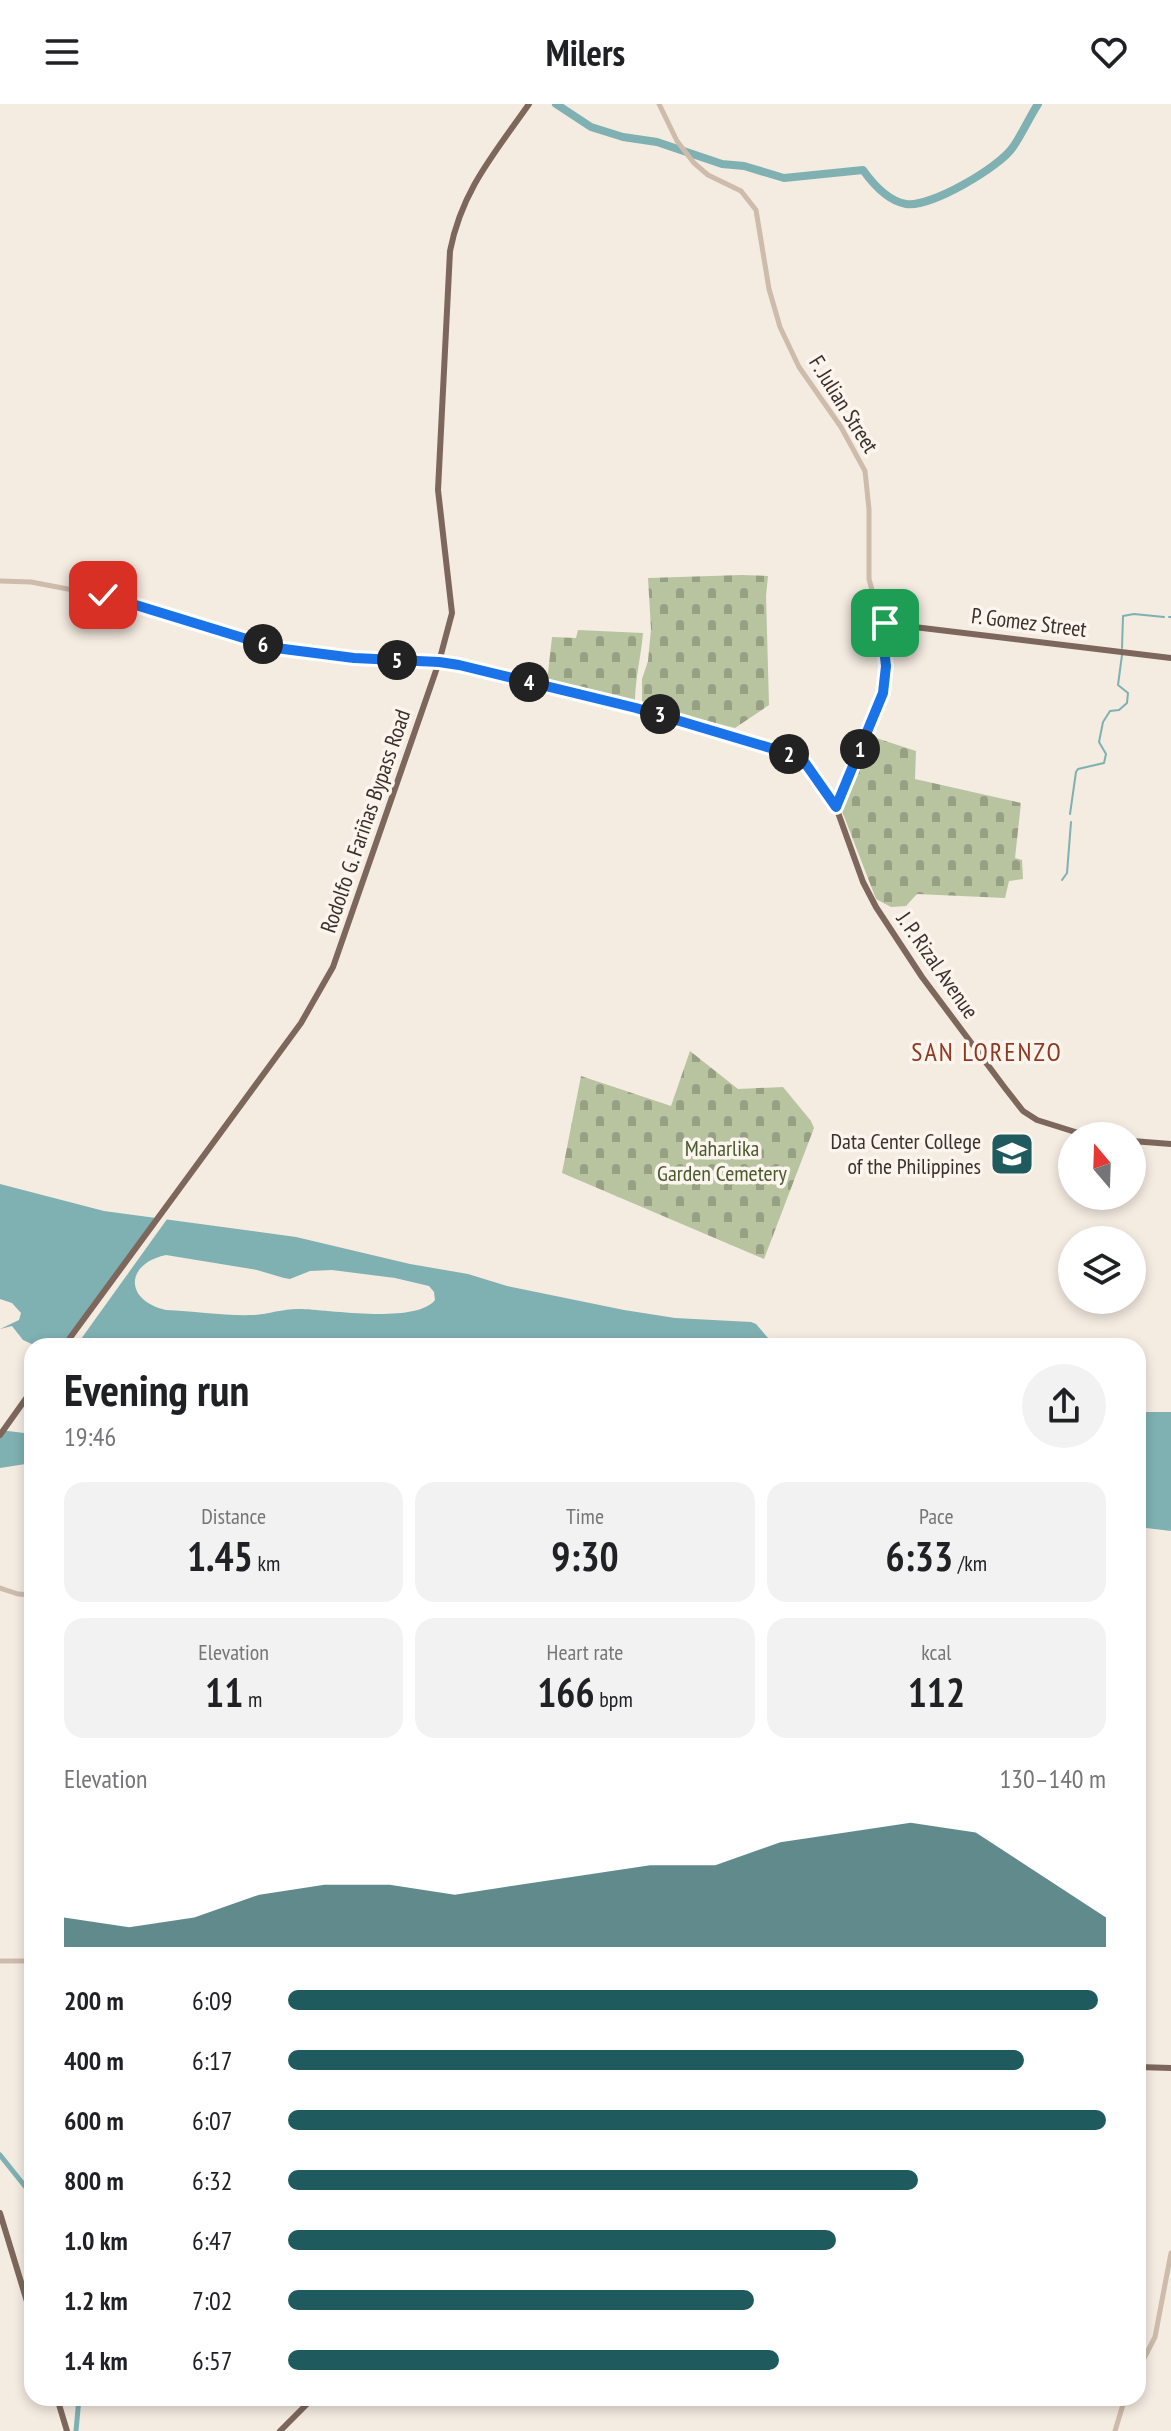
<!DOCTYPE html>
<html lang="en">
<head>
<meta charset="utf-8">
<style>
  :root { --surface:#fff; --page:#f2f2f2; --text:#202124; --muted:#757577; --accent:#1f5a5e }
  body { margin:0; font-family:"PT Sans Narrow",sans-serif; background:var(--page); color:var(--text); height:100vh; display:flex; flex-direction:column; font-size:30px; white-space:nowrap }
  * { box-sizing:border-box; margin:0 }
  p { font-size:26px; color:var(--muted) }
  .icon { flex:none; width:44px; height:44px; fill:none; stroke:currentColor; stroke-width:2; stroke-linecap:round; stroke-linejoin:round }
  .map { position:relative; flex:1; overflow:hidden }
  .panel { position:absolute; left:24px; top:1234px; width:1122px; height:1068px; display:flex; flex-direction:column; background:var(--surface); border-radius:24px; box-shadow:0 4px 12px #0003 }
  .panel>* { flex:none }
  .needle { width:52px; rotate:341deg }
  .buttons { position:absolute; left:1058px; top:1018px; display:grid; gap:16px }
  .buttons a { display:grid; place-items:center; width:88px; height:88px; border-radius:50%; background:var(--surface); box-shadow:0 4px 12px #0003; font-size:40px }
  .pin { position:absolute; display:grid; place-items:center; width:68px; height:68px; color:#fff; margin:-34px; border-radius:16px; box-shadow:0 4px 12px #0006 }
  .km { position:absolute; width:40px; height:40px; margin:-20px; border-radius:50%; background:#222; color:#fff; font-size:22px; line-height:40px; text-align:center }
  .round { display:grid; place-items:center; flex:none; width:84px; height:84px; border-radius:42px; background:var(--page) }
  .head { display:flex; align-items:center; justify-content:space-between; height:136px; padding:0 40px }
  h1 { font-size:44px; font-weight:700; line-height:60px }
  .metrics { display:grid; grid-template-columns:repeat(3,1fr); gap:12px; height:136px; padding:8px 40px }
  .metrics div { display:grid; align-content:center; border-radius:20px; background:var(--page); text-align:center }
  .metrics b { font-size:40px; font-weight:700 }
  .metrics small { font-size:22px; font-weight:400 }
  .metrics p { font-size:22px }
  .chart { height:224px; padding:16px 40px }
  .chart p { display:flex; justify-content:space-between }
  .chart svg { width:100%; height:144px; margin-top:8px; fill:var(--accent); opacity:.7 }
  ul { padding:0 40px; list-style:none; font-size:26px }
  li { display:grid; grid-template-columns:128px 96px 1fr; align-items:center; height:60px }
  li i { height:20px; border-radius:10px; background:var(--accent) }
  header { display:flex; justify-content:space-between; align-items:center; height:104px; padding:0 40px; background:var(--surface); font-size:36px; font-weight:700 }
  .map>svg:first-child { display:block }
  .cemetery { fill:url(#cemetery-stones) }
  .water { fill:#7fb0b2; fill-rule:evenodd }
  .pier { fill:#f4ebe1 }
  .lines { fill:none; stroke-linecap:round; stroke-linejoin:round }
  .stream { stroke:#7fb0b2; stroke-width:2 }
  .canal { stroke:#7fb0b2; stroke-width:5 }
  .river { stroke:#7fb0b2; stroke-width:8 }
  .minor { stroke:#cdbbac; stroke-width:5 }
  .major { stroke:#7d675c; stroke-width:6 }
  .route-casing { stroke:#fff; stroke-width:16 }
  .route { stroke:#1a73e8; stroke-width:10 }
  .labels { text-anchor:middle; stroke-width:7; stroke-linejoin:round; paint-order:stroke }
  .street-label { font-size:22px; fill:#3b302b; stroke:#fbf5ee }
  .poi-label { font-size:22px; fill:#3b302b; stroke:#fbf5ee; text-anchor:end }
  .park-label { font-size:22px; fill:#4a5a2e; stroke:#fbf5ee }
  .quarter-label { font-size:26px; letter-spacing:2px; fill:#8c3b22; stroke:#fbf5ee }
</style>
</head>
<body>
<header><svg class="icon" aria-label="menu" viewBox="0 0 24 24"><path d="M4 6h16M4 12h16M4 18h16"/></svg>Milers<svg class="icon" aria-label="heart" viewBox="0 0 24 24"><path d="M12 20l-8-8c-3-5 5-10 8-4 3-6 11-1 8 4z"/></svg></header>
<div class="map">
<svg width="1171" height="2327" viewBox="0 0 1171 2327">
  <defs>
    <pattern id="cemetery-stones" width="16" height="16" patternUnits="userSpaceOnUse" patternTransform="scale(2)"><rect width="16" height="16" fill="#b8c4a0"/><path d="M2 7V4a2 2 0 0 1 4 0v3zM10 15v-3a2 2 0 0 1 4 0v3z" fill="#97a083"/></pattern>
  </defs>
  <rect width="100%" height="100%" fill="#f4ebe1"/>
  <path class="cemetery" d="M 742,471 L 768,472 L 766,492 L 769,601 L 735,624 L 642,600 L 642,575 L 648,557 L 651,525 L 648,474 Z
    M 578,526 L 643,529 C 641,553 635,575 635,599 L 547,578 L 552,533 L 576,534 Z
    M 870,632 L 916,647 L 915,675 L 1021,699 L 1015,754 L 1022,756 L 1023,775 L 1009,777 L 1005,794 L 917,790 L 906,802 L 891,803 L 876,795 L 842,707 Z
    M 690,947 L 738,985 L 783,983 L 811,1017 L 814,1024 L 764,1155 L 562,1069 L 581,972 L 671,1002 Z"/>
  <path class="water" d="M 0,1080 L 104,1107 L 296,1133 L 410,1160 L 468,1170 L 507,1182 L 624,1206 L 675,1214 L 751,1218 L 756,1220 L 775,1242 L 36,1242 L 23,1236 L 12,1222 L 0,1225 L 19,1216 L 21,1209 L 12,1199 L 0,1195 ZM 166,1151 L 257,1166 L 284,1174 L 290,1175 L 310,1167 L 332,1166 L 395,1174 L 429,1182 L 434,1188 L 435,1196 C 416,1220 330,1206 302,1205 C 285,1204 269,1210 253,1211 C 224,1212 194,1207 166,1206 C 125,1197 124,1160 166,1151 Z
    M 1138,1308 L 1171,1308 L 1171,1427 L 1138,1423 Z
    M 0,1326 L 32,1330 L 32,1359 L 0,1364 Z"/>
  <path class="pier" d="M 158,1110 L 170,1111 L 76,1242 L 61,1242 Z"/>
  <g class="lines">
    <path class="stream" d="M 1169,513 L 1171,513
      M 1122,544 L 1123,512 L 1134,510 L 1164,513
      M 1070,710 L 1076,668 L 1078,665 L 1104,659 L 1106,650 L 1099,638 L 1103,618 L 1110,607 L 1119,606 L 1127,599 L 1128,589 L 1118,581 L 1122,551
      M 1062,776 L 1067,769 L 1071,718"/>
    <path class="canal" d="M 0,2051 L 32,2091
      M 76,2327 L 79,2294"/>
    <path class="river" d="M 556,0 L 591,23 L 623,33 L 657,38 L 722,60 L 744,62 L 784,74 L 863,66 C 873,80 888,97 906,100 C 930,104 1000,63 1013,43 C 1022,30 1029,14 1038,0"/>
    <path class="minor" d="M 659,0 L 677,37 L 694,59 L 708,71 L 741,87 L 756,106 L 769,185 L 780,223 L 799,263 L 841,323 L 865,367 L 869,405 L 869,475 L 881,519
      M 0,477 L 31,478 L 110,493 L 276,544 L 354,554 L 439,558 L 636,604 L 709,624 L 803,656 L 836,702
      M 0,1484 L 18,1490 L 32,1491
      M 0,1857 L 32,1857
      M 1138,2266 L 1155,2233 L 1171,2149
      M 1115,2327 L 1125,2294"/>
    <path class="major" d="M 1088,1032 L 1037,1016 L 1023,1007 L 1005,984 L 922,873 L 876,803 L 863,778 L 836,703 L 883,589 L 886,562 L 881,519 L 1171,554
      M 1132,1037 L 1171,1040
      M 64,1242 L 301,919 L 333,863 L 439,558 L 452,509 L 438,386 L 450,147 C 462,86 494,50 529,0
      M 0,1331 L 32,1286
      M 1138,1963 L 1171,1964
      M 0,2109 L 32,2214
      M 57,2294 L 67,2327
      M 280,2327 L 313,2294"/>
  </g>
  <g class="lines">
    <g class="route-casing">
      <path id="route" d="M 103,491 L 276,544 L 354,554 L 439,558 L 459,561 L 636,604 L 787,649 L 803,656 L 836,703 L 883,589 L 886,562 L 881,519 L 885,519"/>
    </g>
    <use href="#route" class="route"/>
  </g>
  <defs>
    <g id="university-square" transform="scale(2.3)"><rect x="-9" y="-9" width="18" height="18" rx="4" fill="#1f5a5e" stroke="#fbf5ee"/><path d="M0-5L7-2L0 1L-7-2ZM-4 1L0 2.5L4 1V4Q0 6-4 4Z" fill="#fff"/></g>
  </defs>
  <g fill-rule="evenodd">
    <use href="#university-square" x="1012" y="1050"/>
  </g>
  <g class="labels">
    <g class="street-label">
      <text transform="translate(844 300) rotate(58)" y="8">F. Julian Street</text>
      <text transform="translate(1029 518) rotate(7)" y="8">P. Gomez Street</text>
      <text transform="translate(365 717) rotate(-71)" y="8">Rodolfo G. Fariñas Bypass Road</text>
      <text transform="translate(938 861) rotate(55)" y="8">J. P. Rizal Avenue</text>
    </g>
    <g class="poi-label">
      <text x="981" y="1045">Data Center College<tspan x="981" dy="25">of the Philippines</tspan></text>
    </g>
    <g class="park-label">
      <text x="722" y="1052">Maharlika<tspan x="722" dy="25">Garden Cemetery</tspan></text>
    </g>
    <g class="quarter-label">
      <text x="987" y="957">SAN LORENZO</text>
    </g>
  </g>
</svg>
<div class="buttons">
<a><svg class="needle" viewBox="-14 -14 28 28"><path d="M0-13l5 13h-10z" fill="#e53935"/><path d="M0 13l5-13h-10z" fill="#757577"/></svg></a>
<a><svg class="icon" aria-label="layers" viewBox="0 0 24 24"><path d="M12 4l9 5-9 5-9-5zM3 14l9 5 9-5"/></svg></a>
</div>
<div class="pin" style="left:885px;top:519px;background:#1e9e55"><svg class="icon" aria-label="arrive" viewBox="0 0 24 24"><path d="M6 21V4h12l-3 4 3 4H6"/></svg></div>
<div class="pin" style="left:103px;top:491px;background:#d93025"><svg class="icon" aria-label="check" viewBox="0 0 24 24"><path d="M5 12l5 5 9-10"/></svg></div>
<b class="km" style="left:860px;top:645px">1</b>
<b class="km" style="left:789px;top:650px">2</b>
<b class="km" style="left:660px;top:610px">3</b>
<b class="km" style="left:529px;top:578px">4</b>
<b class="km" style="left:397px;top:556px">5</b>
<b class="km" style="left:263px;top:540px">6</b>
<section class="panel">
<div class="head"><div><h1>Evening run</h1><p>19:46</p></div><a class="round"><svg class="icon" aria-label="share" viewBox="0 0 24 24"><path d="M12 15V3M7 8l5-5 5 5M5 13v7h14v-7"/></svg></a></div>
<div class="metrics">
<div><p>Distance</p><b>1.45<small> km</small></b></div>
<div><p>Time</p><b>9:30</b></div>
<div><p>Pace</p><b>6:33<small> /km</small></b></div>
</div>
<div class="metrics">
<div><p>Elevation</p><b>11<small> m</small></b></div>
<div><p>Heart rate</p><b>166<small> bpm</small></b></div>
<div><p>kcal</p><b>112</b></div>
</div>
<div class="chart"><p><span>Elevation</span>130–140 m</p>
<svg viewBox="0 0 160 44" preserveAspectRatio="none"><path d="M0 44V35L10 38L20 35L30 28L40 25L50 25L60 28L70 25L80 22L90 19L100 19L110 12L120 9L130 6L140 9L150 22L160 35V44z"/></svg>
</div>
<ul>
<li><b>200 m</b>6:09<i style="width:99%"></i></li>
<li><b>400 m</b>6:17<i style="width:90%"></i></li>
<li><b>600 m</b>6:07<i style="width:100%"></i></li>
<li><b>800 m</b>6:32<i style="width:77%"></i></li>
<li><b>1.0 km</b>6:47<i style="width:67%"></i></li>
<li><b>1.2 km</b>7:02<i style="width:57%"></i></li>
<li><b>1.4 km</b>6:57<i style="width:60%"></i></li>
</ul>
</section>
</div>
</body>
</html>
